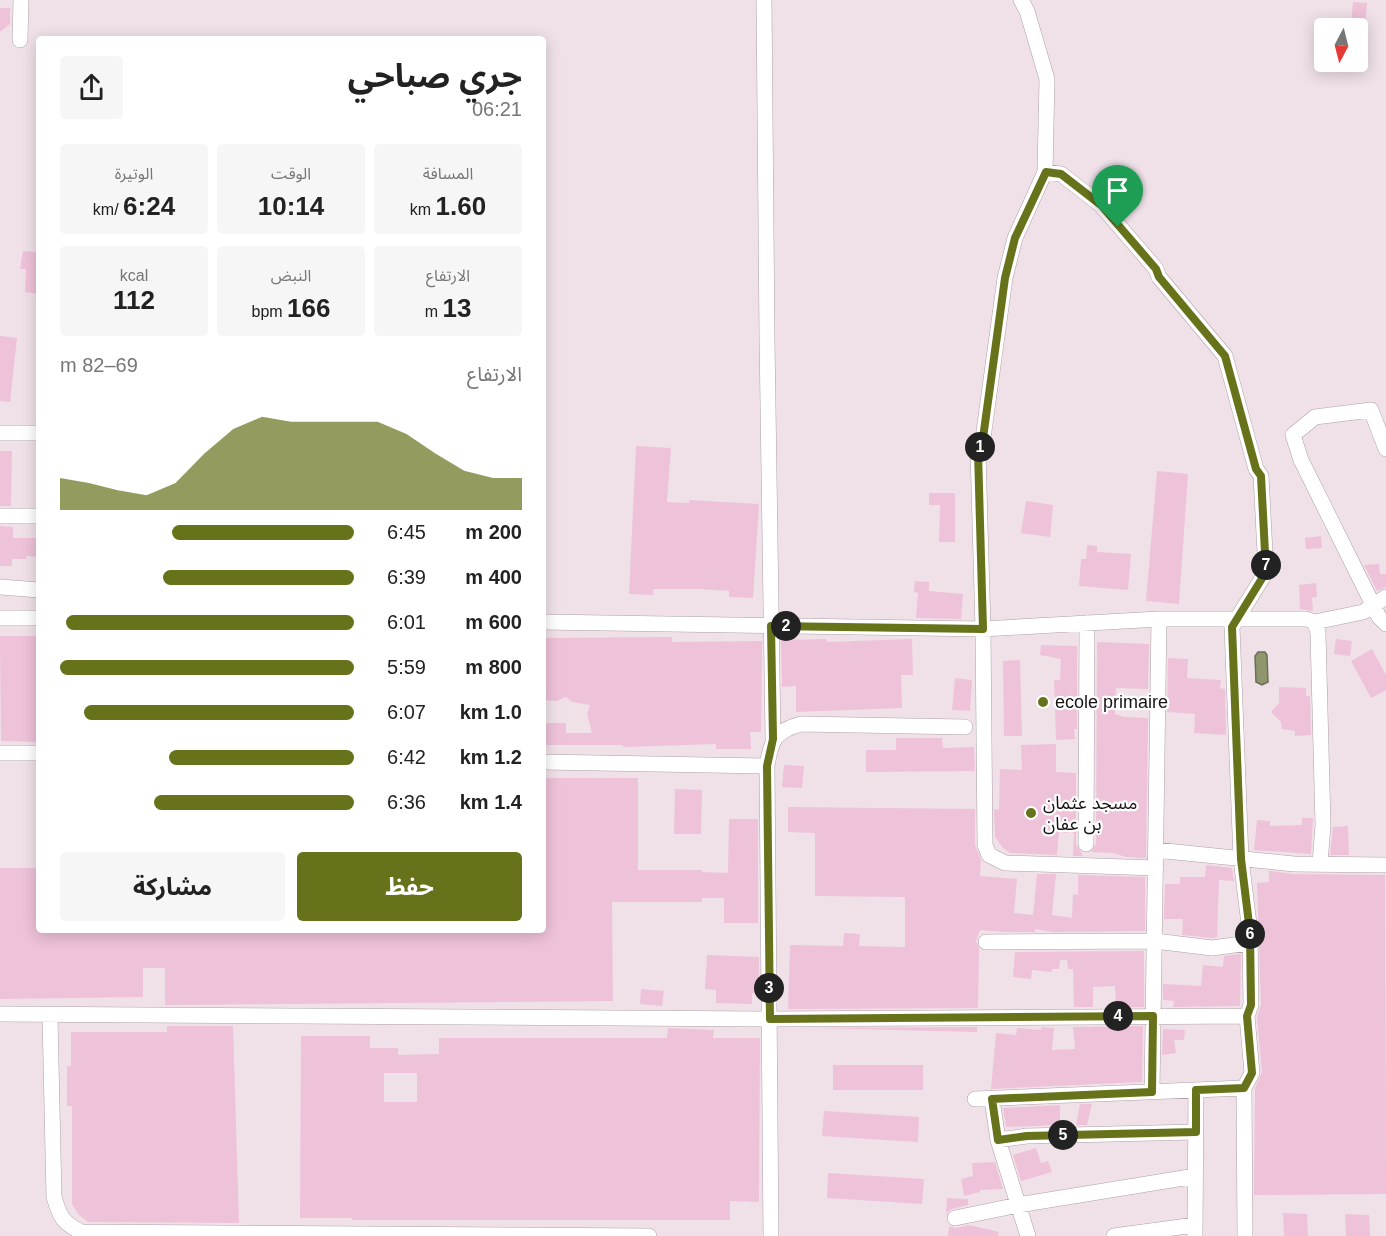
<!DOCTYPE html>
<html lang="ar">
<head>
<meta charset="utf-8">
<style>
  :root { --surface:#fff; --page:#f6f6f6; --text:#222; --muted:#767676; --accent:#67721b }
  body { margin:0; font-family:Arial,"Noto Sans Arabic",sans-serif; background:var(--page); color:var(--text); direction:rtl; height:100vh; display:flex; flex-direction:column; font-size:22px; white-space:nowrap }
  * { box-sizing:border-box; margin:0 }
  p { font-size:20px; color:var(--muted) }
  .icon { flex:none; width:33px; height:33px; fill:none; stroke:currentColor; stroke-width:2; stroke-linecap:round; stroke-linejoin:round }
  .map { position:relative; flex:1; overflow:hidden; direction:ltr }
  .panel { position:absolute; left:36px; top:36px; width:510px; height:897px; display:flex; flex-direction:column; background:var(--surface); border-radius:6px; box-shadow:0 3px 15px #0003; direction:rtl }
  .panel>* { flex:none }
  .needle { width:39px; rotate:187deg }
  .tools { position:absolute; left:1314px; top:18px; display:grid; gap:12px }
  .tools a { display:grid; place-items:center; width:54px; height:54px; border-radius:6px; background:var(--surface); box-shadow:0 3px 15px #0003; font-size:30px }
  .pin { position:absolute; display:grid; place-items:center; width:51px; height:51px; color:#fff; margin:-62px -26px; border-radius:50% 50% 50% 0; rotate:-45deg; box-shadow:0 0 6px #0007 }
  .pin .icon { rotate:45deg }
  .km { position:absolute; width:30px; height:30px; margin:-15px; border-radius:50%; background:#222; color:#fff; font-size:16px; line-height:30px; text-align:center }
  .round { display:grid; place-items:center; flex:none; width:63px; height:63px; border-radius:6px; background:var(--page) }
  .summary { display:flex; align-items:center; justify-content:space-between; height:102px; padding:0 24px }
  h1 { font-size:33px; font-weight:700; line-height:45px }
  .metrics { display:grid; grid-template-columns:repeat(3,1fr); gap:9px; height:102px; padding:6px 24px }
  .metrics div { display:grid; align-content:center; border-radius:6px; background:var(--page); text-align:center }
  .metrics b { font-size:26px; font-weight:700 }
  .metrics small { font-size:16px; font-weight:400 }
  .metrics p { font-size:16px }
  .chart { height:168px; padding:12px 24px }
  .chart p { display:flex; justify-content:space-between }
  .chart svg { width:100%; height:108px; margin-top:6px; fill:var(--accent); opacity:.7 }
  .primary-button { display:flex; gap:12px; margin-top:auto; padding:12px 24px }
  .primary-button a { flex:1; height:69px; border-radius:6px; background:var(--accent); color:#fff; font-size:24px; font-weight:700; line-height:69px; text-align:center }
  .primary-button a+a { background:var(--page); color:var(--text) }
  ul { padding:0 24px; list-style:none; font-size:20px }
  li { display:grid; grid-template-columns:96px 72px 1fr; align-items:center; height:45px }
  li i { height:15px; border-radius:8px; background:var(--accent) }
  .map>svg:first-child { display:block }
  .water { fill:#8f966d; stroke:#6b6f53; stroke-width:1.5 }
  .building { fill:#eec2d9; fill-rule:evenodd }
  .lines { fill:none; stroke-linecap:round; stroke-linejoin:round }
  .minor-casing { stroke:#aea0a7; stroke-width:16 }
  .minor { stroke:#fff; stroke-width:15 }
  .route-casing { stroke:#fff; stroke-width:12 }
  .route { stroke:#67721b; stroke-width:8 }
  .poi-dot { fill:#67721b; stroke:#fff; stroke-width:2 }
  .labels { text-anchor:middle; stroke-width:4.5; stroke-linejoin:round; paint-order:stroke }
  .poi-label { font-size:18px; fill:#181315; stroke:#fff; text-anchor:start }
</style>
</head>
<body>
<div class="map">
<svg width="1386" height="1236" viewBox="0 0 1386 1236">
  <rect width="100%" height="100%" fill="#f0e1e9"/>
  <path class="water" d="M 1258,652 L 1265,652 L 1267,655 L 1268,682 L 1262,685 L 1256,682 L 1255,656 Z"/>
  <path class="building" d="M 1353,2 L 1367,3 L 1365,25 L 1351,24 Z
    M 0,8 L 10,8 L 10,24 L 0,32 Z
    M 23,251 L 39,252 L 39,294 L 25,292 L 26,269 L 20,269 Z
    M 0,336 L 17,338 L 10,402 L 0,401 Z
    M 636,446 L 671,448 L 667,502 L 689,503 L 689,500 L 759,504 L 753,598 L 729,597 L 729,591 L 699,589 L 653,589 L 653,595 L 629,594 Z
    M 0,451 L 12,451 L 11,506 L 0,506 Z
    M 1157,471 L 1188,474 L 1179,604 L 1146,601 Z
    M 929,493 L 955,493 L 955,542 L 939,542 L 940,505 L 929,505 Z
    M 1026,501 L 1053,505 L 1050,537 L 1021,533 Z
    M 0,526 L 13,527 L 13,538 L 39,538 L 39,557 L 26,556 L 26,559 L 12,559 L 12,566 L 0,566 Z
    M 1321,536 L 1322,548 L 1306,549 L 1305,538 Z
    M 1087,545 L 1097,546 L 1097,552 L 1131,554 L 1128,590 L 1079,586 L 1081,559 L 1086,559 Z
    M 1379,564 L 1380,574 L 1386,574 L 1386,587 L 1377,591 L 1364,565 Z
    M 915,581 L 929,582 L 929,591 L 963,594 L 961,619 L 916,618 L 918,593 L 914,592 Z
    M 1316,583 L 1317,597 L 1312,598 L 1313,611 L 1300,609 L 1299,585 Z
    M 0,636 L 39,636 L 39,742 L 1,741 Z
    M 672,637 L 672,642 L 762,641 L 761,732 L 750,732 L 751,749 L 716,749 L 716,744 L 623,747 L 623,745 L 543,745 L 543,723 L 566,723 L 566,733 L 592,733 L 587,714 L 590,705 L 572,702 L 566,697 L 557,701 L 543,700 L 543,638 Z
    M 826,639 L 827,642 L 912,639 L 913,675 L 901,675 L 902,708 L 796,712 L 796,686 L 782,687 L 781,640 Z
    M 1336,639 L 1352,641 L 1350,656 L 1334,654 Z
    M 1097,642 L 1149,644 L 1148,689 L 1116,688 L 1115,714 L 1124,717 L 1148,718 L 1146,858 L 1126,857 L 1113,853 L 1091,852 L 1096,844 Z
    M 1041,645 L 1077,646 L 1077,729 L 1074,729 L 1075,739 L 1056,740 L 1054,680 L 1060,680 L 1061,659 L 1040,655 Z
    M 1372,649 L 1386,675 L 1386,690 L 1371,698 L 1351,661 Z
    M 1168,658 L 1188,659 L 1187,678 L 1221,680 L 1220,688 L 1225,689 L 1226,735 L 1194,733 L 1195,714 L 1167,712 Z
    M 1020,660 L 1022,736 L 1004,736 L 1003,661 Z
    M 955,678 L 972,680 L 970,711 L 952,710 Z
    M 1279,687 L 1306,688 L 1306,696 L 1310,696 L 1311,735 L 1295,736 L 1295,731 L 1282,729 L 1281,722 L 1271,712 L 1279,703 Z
    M 896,738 L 942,738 L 943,748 L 974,747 L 975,771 L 866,772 L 866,750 L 896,750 Z
    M 1056,744 L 1056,772 L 1076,773 L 1076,844 L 1083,856 L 1073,856 L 1074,833 L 1059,833 L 1057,855 L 1010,853 L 1003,848 L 995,837 L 994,809 L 999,810 L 1000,769 L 1022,770 L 1021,745 Z
    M 784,765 L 804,766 L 802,788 L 782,787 Z
    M 543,778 L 638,778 L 638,870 L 702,870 L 702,872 L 728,873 L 729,819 L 758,819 L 758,923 L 724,923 L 724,898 L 702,898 L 702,902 L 612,902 L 613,1001 L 165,1005 L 165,968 L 143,968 L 143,997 L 0,999 L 0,868 L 39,868 L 39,930 L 543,930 Z
    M 675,789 L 702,790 L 701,834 L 674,834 Z
    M 788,807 L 975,809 L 975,845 L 981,860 L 980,876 L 1017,879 L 1014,913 L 1033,915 L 1037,874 L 1056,874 L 1052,915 L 1072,918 L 1073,894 L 1078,895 L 1078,875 L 1145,877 L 1145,931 L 1053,932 L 1035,929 L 1035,932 L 1003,932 L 980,930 L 976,941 L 979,948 L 978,1008 L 788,1009 L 790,945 L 843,946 L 844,933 L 860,934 L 859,946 L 905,947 L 905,897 L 815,896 L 815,833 L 788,832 Z
    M 1302,818 L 1313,818 L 1311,854 L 1254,850 L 1257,820 L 1270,821 L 1270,826 L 1302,825 Z
    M 1348,826 L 1349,855 L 1330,855 L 1333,827 Z
    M 1206,865 L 1232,868 L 1234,881 L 1219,880 L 1217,937 L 1212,938 L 1182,935 L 1183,919 L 1164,919 L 1165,884 L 1180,884 L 1180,877 L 1205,877 Z
    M 1269,871 L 1294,874 L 1385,875 L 1386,1194 L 1254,1195 L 1255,1088 L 1262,1072 L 1257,1017 L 1261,1005 L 1257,883 L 1269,882 Z
    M 1144,951 L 1144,1007 L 1116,1007 L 1115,986 L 1093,987 L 1093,1007 L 1074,1007 L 1073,969 L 1068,969 L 1067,960 L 1060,960 L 1059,969 L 1052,969 L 1052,972 L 1032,970 L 1031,979 L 1013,977 L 1015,952 Z
    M 1241,954 L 1240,1006 L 1173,1007 L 1174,1001 L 1163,1000 L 1163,984 L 1201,986 L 1203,965 L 1223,967 L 1224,956 Z
    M 707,955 L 759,957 L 759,993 L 752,993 L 752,1004 L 716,1003 L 716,990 L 705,989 Z
    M 641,989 L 664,991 L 662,1006 L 640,1004 Z
    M 167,1026 L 233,1026 L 239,1223 L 88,1222 L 78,1214 L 72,1204 L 72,1106 L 67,1106 L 67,1066 L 71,1066 L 71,1032 L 167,1032 Z
    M 1143,1026 L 1142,1082 L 991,1089 L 996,1033 L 1016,1035 L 1017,1028 L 1041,1030 L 1041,1027 L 1054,1028 L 1052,1050 L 1075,1049 L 1073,1027 Z
    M 977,1027 L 977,1032 L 815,1028 Z
    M 668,1028 L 714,1030 L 713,1038 L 760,1038 L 759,1202 L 730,1201 L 730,1220 L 352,1220 L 352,1218 L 300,1218 L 301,1036 L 370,1036 L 370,1048 L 398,1048 L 398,1055 L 439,1054 L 439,1038 L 667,1038 ZM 384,1073 L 417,1073 L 417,1102 L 384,1102 Z
    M 1163,1029 L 1185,1030 L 1184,1040 L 1174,1040 L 1176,1053 L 1162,1055 Z
    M 833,1065 L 923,1065 L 923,1090 L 833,1090 Z
    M 1080,1104 L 1092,1104 L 1087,1125 L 1076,1125 Z
    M 1060,1105 L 1060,1125 L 1006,1127 L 1003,1108 Z
    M 824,1111 L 919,1117 L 918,1142 L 822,1136 Z
    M 1036,1148 L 1041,1163 L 1048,1161 L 1052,1172 L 1021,1181 L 1013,1155 Z
    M 995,1162 L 1003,1189 L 980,1190 L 980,1192 L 964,1196 L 961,1179 L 973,1176 L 972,1163 Z
    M 828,1173 L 924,1179 L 922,1204 L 827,1198 Z
    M 947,1198 L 968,1199 L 968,1205 L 952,1209 L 946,1213 Z
    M 1283,1213 L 1307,1214 L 1308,1236 L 1284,1236 Z
    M 1345,1214 L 1369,1215 L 1370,1236 L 1346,1236 Z
    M 969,1225 L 999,1232 L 998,1236 L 948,1236 L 949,1226 L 956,1228 Z"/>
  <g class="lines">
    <g class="minor-casing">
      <path id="minor" d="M 764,0 L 767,339 L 773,739
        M 20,40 L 21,0
        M 1045,172 L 1061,174 L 1101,205 L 1156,269 L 1159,277 L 1225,356 L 1256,469 L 1261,476 L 1266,572 L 1232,627 L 1241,859 L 1250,932 L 1251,1005 L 1247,1016 L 1252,1073 L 1244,1088 L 1245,1236
        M 0,433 L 39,433
        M 1386,449 L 1371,410 L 1315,417 L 1293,435 L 1301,460 L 1379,617 L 1386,624
        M 0,516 L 39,516
        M 0,587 L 39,590
        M 0,618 L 39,618
        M 543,622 L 983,629 L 978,452 L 983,438 L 1005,278 L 1015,238 L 1045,172 L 1047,79 L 1027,11 L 1021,0
        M 1315,622 L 1318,633 L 1323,825 L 1320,864
        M 0,753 L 39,753
        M 543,762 L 767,766
        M 1086,844 L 1087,623
        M 1156,850 L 1294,864 L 1386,865
        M 1156,868 L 1005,863 L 989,855 L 985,845 L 983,629 L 1159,619 L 1306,619 L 1315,622 L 1363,612 L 1386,597
        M 986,942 L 1155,941 L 1212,948 L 1249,943
        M 0,1014 L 770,1019 L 1247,1016
        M 50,1016 L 54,1197 C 60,1217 62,1222 81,1232 L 649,1236
        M 1152,1092 L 1159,619
        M 975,1099 L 1244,1088
        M 992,1099 L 998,1140 L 1028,1236
        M 998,1140 L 1027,1136 L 1196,1132
        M 955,1218 L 1018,1205 L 1196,1176
        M 771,1236 L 767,766 C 771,740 775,731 801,724 L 965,727
        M 1114,1236 L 1195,1225
        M 1195,1236 L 1196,1090"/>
    </g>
    <use href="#minor" class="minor"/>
  </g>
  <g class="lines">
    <g class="route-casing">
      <path id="route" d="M 1046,172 L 1061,174 L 1101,205 L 1156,269 L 1159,277 L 1225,356 L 1256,469 L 1261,476 L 1266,572 L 1232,627 L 1241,859 L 1250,932 L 1251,1005 L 1247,1016 L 1252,1073 L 1244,1088 L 1196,1090 L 1196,1132 L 1027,1136 L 998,1140 L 992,1099 L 1152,1092 L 1153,1016 L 770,1019 L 767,766 L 773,739 L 771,626 L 983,629 L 978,452 L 983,438 L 1005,278 L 1015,238 Z"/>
    </g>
    <use href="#route" class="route"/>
  </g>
  <g class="poi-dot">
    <circle cx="1043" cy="702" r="6"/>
    <circle cx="1031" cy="813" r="6"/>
  </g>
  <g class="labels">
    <g class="poi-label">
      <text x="1055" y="708">ecole primaire</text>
      <text x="1043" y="809">مسجد عثمان<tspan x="1043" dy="21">بن عفان</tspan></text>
    </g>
  </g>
</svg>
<div class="tools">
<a><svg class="needle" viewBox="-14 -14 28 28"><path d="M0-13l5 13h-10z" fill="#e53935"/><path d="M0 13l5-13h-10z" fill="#767676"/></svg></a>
</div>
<div class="pin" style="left:1118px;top:227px;background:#1e9e55"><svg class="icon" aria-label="arrive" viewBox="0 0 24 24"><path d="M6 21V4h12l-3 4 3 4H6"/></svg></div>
<b class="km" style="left:980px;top:447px">1</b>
<b class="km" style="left:786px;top:626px">2</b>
<b class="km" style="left:769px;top:988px">3</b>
<b class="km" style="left:1118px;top:1016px">4</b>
<b class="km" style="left:1063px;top:1135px">5</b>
<b class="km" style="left:1250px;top:934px">6</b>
<b class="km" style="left:1266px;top:565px">7</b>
<section class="panel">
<div class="summary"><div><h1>جري صباحي</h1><p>06:21</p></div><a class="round"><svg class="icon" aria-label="share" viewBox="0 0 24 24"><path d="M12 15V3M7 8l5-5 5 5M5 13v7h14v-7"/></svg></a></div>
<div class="metrics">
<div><p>المسافة</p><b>1.60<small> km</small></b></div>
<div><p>الوقت</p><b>10:14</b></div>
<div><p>الوتيرة</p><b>6:24<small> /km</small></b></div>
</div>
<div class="metrics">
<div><p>الارتفاع</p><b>13<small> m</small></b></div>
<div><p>النبض</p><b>166<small> bpm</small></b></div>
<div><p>kcal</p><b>112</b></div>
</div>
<div class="chart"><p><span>الارتفاع</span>69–82 m</p>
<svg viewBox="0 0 160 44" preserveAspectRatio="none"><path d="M0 44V31L10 33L20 36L30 38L40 33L50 21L60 11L70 6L80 8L90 8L100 8L110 8L120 13L130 21L140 28L150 31L160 31V44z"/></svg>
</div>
<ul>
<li><b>200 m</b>6:45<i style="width:62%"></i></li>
<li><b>400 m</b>6:39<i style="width:65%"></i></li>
<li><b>600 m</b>6:01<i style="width:98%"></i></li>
<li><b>800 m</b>5:59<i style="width:100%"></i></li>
<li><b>1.0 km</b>6:07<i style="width:92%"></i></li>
<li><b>1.2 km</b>6:42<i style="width:63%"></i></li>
<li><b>1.4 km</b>6:36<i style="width:68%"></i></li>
</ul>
<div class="primary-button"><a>حفظ</a><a>مشاركة</a></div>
</section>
</div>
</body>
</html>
